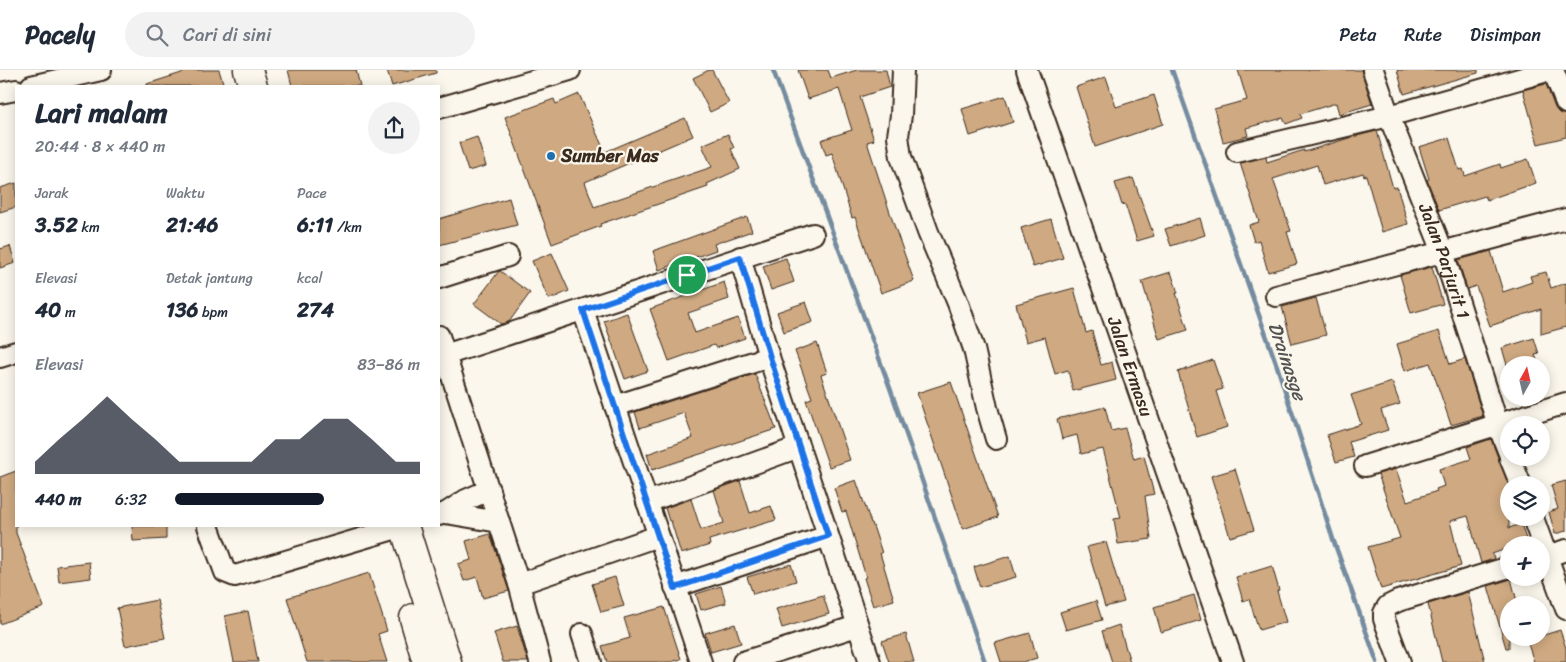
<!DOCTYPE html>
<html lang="id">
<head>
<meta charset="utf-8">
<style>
  :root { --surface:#fff; --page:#f2f2f3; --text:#1f2937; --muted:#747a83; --line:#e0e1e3; --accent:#111827 }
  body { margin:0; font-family:Sriracha,sans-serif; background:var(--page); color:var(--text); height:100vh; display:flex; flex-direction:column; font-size:19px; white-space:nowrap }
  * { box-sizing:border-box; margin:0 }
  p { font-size:16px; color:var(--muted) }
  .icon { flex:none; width:28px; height:28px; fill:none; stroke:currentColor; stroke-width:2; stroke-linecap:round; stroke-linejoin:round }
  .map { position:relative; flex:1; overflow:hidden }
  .drawer { position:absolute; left:15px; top:15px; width:425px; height:442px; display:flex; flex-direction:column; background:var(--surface); border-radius:0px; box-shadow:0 2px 12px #0003 }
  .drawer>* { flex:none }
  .needle { width:32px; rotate:8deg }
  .fabs { position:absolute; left:1500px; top:286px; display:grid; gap:10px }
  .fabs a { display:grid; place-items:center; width:50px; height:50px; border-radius:50%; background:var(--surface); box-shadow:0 2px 12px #0003; font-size:25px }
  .pin { position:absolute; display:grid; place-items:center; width:42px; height:42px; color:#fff; margin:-21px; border:2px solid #fff; border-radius:50%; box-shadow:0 1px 5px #0007 }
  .round { display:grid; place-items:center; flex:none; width:52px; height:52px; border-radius:26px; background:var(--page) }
  .overview { display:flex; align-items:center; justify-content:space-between; height:85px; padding:0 20px }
  h1 { font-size:28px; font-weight:800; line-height:38px }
  .stats { display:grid; grid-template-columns:repeat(3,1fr); gap:8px; height:85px; padding:5px 20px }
  .stats div { display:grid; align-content:center }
  .stats b { font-size:21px; font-weight:800 }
  .stats small { font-size:14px; font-weight:400 }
  .stats p { font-size:14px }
  .chart { height:140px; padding:10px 20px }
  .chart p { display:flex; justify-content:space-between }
  .chart svg { width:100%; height:90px; margin-top:5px; fill:var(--accent); opacity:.7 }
  ul { padding:0 20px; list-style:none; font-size:16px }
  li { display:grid; grid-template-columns:80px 60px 1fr; align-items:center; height:38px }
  li i { height:12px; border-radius:6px; background:var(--accent) }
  header { display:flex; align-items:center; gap:30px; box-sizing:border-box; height:70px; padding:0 25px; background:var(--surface); border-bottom:1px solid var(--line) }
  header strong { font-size:24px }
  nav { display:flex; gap:28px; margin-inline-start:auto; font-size:18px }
  .search { width:350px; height:45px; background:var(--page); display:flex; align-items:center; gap:12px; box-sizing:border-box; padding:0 18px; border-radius:28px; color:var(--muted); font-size:19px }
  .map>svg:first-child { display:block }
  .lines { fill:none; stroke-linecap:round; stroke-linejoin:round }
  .stream { stroke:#748ca0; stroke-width:4.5 }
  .building { fill:#cfa981; stroke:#3b2a1e }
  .minor-casing { stroke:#3b2a1e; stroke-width:24 }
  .highway-casing { stroke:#3b2a1e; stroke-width:31 }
  .minor { stroke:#fbf7ec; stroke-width:20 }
  .highway { stroke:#fbf7ec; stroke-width:28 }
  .route-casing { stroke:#fff; stroke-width:10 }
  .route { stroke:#1a73e8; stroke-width:6 }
  .poi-dot { fill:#1f6fb2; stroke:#fbf7ec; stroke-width:2 }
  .labels { text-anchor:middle; stroke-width:4.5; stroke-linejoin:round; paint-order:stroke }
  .poi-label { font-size:18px; font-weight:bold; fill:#3b2a1e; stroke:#fbf7ec; text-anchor:start }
  .street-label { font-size:18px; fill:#3b2a1e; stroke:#fbf7ec }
  .water-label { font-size:19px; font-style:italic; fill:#535354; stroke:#fbf7ec }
</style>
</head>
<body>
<header>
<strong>Pacely</strong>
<div class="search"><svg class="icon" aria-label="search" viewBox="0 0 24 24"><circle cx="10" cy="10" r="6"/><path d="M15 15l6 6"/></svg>Cari di sini</div>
<nav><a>Peta</a><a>Rute</a><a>Disimpan</a></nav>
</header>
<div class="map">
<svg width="1566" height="592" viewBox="0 0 1566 592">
  <rect width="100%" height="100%" fill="#fbf7ec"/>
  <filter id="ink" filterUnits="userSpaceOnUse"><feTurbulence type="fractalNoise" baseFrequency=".02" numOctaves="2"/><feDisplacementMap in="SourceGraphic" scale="10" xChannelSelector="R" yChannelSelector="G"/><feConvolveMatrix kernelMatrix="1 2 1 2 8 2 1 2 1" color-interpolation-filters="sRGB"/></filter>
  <g filter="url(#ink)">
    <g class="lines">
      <path class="stream" d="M 773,0 L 890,318 L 985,592
        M 1172,0 L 1277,296 L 1333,469 L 1377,592"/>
    </g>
    <path class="building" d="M 191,0 L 219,0 L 224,16 L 147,16 L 147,14 Z
      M 288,0 L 356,0 L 360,16 L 292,16 Z
      M 387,0 L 436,0 L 436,3 L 392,16 Z
      M 709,0 L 712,0 L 729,33 L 710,42 L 693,8 Z
      M 798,0 L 828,0 L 831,8 L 857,0 L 886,0 L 890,17 L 860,27 L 874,70 L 867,72 L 893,152 L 914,211 L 881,223 L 855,147 L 852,148 L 832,83 L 826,85 L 821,70 L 852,60 L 839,19 L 808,29 Z
      M 1238,0 L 1361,0 L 1372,34 L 1339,44 L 1336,33 L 1300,44 L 1302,48 L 1286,54 L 1283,48 L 1246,58 L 1248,66 L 1223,72 L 1214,39 L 1247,30 Z
      M 1397,0 L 1478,0 L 1478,3 L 1404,24 Z
      M 1106,7 L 1116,37 L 1154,25 L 1163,54 L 1095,77 L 1076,17 Z
      M 1546,14 L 1555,38 L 1559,43 L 1566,45 L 1566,67 L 1538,74 L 1523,20 Z
      M 579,24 L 605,82 L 685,48 L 693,66 L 585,112 L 594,137 L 712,97 L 702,75 L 728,64 L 734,78 L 731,79 L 740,99 L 707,114 L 708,117 L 600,154 L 601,156 L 552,174 L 505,47 L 554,29 L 556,34 Z
      M 1005,26 L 1013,52 L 970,66 L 962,39 Z
      M 1377,61 L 1393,118 L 1397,117 L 1408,154 L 1382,162 L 1366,105 L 1364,106 L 1363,103 L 1323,115 L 1317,95 L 1273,109 L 1291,161 L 1287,162 L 1297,194 L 1268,202 L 1259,170 L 1254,172 L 1249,155 L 1259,152 L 1240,93 L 1266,87 L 1267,92 L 1304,80 L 1304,82 L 1352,67 Z
      M 477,67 L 486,96 L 468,101 L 459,73 Z
      M 1449,68 L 1459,100 L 1463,99 L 1465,106 L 1500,94 L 1501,98 L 1528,89 L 1536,113 L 1487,130 L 1485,126 L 1439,140 L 1427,110 L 1429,109 L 1419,77 Z
      M 1133,108 L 1154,166 L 1137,171 L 1125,134 L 1122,135 L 1115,113 Z
      M 16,113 L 16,137 L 0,142 L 0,118 Z
      M 509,128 L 517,155 L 439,175 L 439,149 Z
      M 747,147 L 752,161 L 714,174 L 716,180 L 659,200 L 653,181 Z
      M 1200,148 L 1205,165 L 1171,176 L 1165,159 Z
      M 1051,149 L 1063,188 L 1033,197 L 1021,158 Z
      M 10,176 L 15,193 L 0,198 L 0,179 Z
      M 1491,181 L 1503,222 L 1532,212 L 1530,206 L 1546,202 L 1551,218 L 1566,213 L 1566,257 L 1541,264 L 1541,239 L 1490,256 L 1476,216 L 1467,219 L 1458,190 Z
      M 552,183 L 569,221 L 553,228 L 548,228 L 532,191 Z
      M 786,188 L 794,212 L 771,220 L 763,196 Z
      M 1432,197 L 1443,234 L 1411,243 L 1400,205 Z
      M 499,201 L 500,201 L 530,223 L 509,252 L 501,254 L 474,234 Z
      M 1171,202 L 1178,223 L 1176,223 L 1188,260 L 1159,269 L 1142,211 Z
      M 724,212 L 729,229 L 688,243 L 695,263 L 738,248 L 745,268 L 716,278 L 714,275 L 669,291 L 650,239 Z
      M 1074,218 L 1086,263 L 1092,261 L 1101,295 L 1112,292 L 1116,310 L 1073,321 L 1068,300 L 1055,304 L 1045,267 L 1026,272 L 1016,234 Z
      M 1316,228 L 1326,265 L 1292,274 L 1282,237 Z
      M 806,232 L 813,252 L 784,262 L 777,242 Z
      M 627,243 L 648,301 L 625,309 L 604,251 Z
      M 1439,261 L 1450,294 L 1465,289 L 1483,346 L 1451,355 L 1430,293 L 1405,301 L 1397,274 Z
      M 1534,268 L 1539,284 L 1535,285 L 1539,295 L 1507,295 L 1502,278 Z
      M 817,273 L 827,303 L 821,305 L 850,390 L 829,397 L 806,330 L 812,328 L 795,281 Z
      M 1213,290 L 1223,319 L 1216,321 L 1227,357 L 1197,367 L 1178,302 Z
      M 755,304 L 776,359 L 652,400 L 647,384 L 693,368 L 684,343 L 640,358 L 635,342 Z
      M 951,312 L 998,447 L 963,459 L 917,323 Z
      M 1392,312 L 1400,334 L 1381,340 L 1388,360 L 1349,372 L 1354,387 L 1336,392 L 1327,365 L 1361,354 L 1351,325 Z
      M 1105,337 L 1111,361 L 1125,358 L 1134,389 L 1144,386 L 1154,424 L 1145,426 L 1151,469 L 1118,474 L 1114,449 L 1121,448 L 1103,379 L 1081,384 L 1077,365 L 1062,369 L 1057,349 Z
      M 1491,369 L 1509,416 L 1509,458 L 1521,454 L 1527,472 L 1518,475 L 1509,475 L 1509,478 L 1492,484 L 1494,489 L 1481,493 L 1468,446 L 1450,451 L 1461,496 L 1381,519 L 1368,477 L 1400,468 L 1378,404 L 1396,399 L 1407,431 L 1437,421 L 1436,419 L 1444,416 L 1439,399 L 1471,389 L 1467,377 Z
      M 1235,399 L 1254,460 L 1230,467 L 1211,406 Z
      M 16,401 L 16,463 L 44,537 L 0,554 L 0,407 Z
      M 856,410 L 871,453 L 872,453 L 882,483 L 880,483 L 894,530 L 873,536 L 864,508 L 866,507 L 846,441 L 842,442 L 834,418 Z
      M 740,411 L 750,443 L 771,436 L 776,450 L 709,470 L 710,475 L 681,484 L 671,451 L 669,451 L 665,438 L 691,429 L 701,460 L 724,453 L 714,420 Z
      M 1566,411 L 1566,461 L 1555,464 L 1549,442 L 1558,439 L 1551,415 Z
      M 132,456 L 166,456 L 166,469 L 133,471 Z
      M 490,464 L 509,521 L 483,528 L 477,507 L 464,511 L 458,494 L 471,490 L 466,471 Z
      M 1106,472 L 1124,532 L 1105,537 L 1087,477 Z
      M 1010,486 L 1016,507 L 980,517 L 974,497 Z
      M 89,492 L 91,508 L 59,512 L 57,496 Z
      M 791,494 L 796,511 L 753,524 L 747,507 Z
      M 1272,496 L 1279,520 L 1277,521 L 1286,552 L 1259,560 L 1249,529 L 1243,531 L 1236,507 Z
      M 369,503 L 387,561 L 378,564 L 387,592 L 307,592 L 287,528 Z
      M 615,507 L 624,536 L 601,542 L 592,514 Z
      M 1511,509 L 1518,535 L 1509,535 L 1509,578 L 1506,578 L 1488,516 Z
      M 721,516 L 726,533 L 701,540 L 696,524 Z
      M 1468,522 L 1485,592 L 1442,592 L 1428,534 Z
      M 823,525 L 829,544 L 782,558 L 776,539 Z
      M 1194,525 L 1201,550 L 1161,562 L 1154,537 Z
      M 157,530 L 165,568 L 125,576 L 117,538 Z
      M 1096,531 L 1102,550 L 1066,560 L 1060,542 Z
      M 664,537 L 681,589 L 671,592 L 607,592 L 602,576 L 630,568 L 624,548 Z
      M 248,541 L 258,592 L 234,592 L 225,546 Z
      M 735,554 L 741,573 L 711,582 L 705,563 Z
      M 1119,555 L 1127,582 L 1130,592 L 1112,592 L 1102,561 Z
      M 517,556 L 528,592 L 503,592 L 494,563 Z
      M 1560,560 L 1566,578 L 1566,592 L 1534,592 L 1527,571 L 1541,568 L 1541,566 Z
      M 1030,563 L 1037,588 L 1023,592 L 1001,592 L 995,573 Z
      M 906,564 L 914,592 L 889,592 L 882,571 Z"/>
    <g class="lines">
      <g class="minor-casing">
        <g id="minor">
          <path d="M 903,0 L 901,45 L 898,66 L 901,87 L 928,162 L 958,233 L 974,279 L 987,338 L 996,369"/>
          <path id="s1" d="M 1027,0 L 1233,592"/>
          <path id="s2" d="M 1373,0 L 1389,46 L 1443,182 L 1498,355 L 1509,383"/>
          <path d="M 1553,0 L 1566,33"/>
          <path d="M 31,16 L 101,0"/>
          <path d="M 0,23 L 16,20"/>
          <path d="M 439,38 L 570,0"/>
          <path d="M 1237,82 L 1389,46 L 1551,0"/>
          <path d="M 740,187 L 769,287 L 870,592"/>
          <path d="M 439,208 L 508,186"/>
          <path d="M 1276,226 L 1566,149"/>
          <path d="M 583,240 L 701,592"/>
          <path d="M 439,266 L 519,514 L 540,592"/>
          <path d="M 445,285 L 813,164"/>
          <path d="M 0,287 L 16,282"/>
          <path d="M 615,336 L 769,287"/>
          <path d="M 1510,388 L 1521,415"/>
          <path d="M 1365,396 L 1566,333"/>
          <path d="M 647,432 L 799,377"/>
          <path d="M 446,443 L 466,430 L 489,420"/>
          <path d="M 439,445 L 446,443 L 499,452"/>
          <path d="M 1533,448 L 1566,539"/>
          <path d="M 208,456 L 225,502 L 235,506 L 404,456"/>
          <path d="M 1541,488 L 1566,480"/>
          <path d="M 519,514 L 658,466"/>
          <path d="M 675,517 L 828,466"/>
          <path d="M 582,564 L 591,592"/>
          <path d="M 743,592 L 857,556"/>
          <path d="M 1400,592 L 1384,549 L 1384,543 L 1388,536 L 1398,531 L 1509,497"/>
        </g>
      </g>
      <g class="highway-casing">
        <path id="highway" d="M 248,0 L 253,16
          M 404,456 L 447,592
          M 414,548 L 427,592"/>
      </g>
      <use href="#minor" class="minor"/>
      <use href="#highway" class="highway"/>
    </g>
  </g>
  <g class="lines" filter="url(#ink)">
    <g class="route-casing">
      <path id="route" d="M 740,187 L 770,287 L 828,466 L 675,518 L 583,240 Z"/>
    </g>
    <use href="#route" class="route"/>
  </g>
  <circle class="poi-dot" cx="551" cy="86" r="5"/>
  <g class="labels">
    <g class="poi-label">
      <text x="561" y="92">Sumber Mas</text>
    </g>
    <g class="street-label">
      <text dy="6" stroke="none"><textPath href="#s2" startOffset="204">Jalan Parjurit 1</textPath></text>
      <text dy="6" stroke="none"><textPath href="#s1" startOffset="314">Jalan Ermasu</textPath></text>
    </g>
    <g class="water-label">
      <text transform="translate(1288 291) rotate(71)" y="7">Drainasge</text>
    </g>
  </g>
</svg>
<div class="fabs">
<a><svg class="needle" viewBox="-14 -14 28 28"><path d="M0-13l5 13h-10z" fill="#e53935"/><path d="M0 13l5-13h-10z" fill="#747a83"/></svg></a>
<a><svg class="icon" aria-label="locate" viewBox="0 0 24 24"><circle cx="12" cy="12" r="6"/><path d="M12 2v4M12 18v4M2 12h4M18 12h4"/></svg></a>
<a><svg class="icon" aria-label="layers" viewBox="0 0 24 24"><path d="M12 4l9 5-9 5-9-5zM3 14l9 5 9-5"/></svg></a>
<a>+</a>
<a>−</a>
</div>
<div class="pin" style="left:687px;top:205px;background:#1e9e55"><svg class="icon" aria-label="arrive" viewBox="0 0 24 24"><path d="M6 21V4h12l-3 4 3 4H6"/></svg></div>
<section class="drawer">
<div class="overview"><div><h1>Lari malam</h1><p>20:44 · 8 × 440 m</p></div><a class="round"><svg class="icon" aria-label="share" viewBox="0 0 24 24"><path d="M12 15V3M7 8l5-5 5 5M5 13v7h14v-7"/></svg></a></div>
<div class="stats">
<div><p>Jarak</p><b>3.52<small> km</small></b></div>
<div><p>Waktu</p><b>21:46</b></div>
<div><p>Pace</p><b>6:11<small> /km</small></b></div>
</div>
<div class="stats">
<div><p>Elevasi</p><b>40<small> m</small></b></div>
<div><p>Detak jantung</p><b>136<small> bpm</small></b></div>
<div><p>kcal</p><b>274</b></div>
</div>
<div class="chart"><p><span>Elevasi</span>83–86 m</p>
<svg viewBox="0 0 160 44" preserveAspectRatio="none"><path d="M0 44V38L10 27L20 17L30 6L40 17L50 27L60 38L70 38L80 38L90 38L100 27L110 27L120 17L130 17L140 27L150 38L160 38V44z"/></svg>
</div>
<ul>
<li><b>440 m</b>6:32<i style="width:61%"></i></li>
</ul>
</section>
</div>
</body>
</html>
